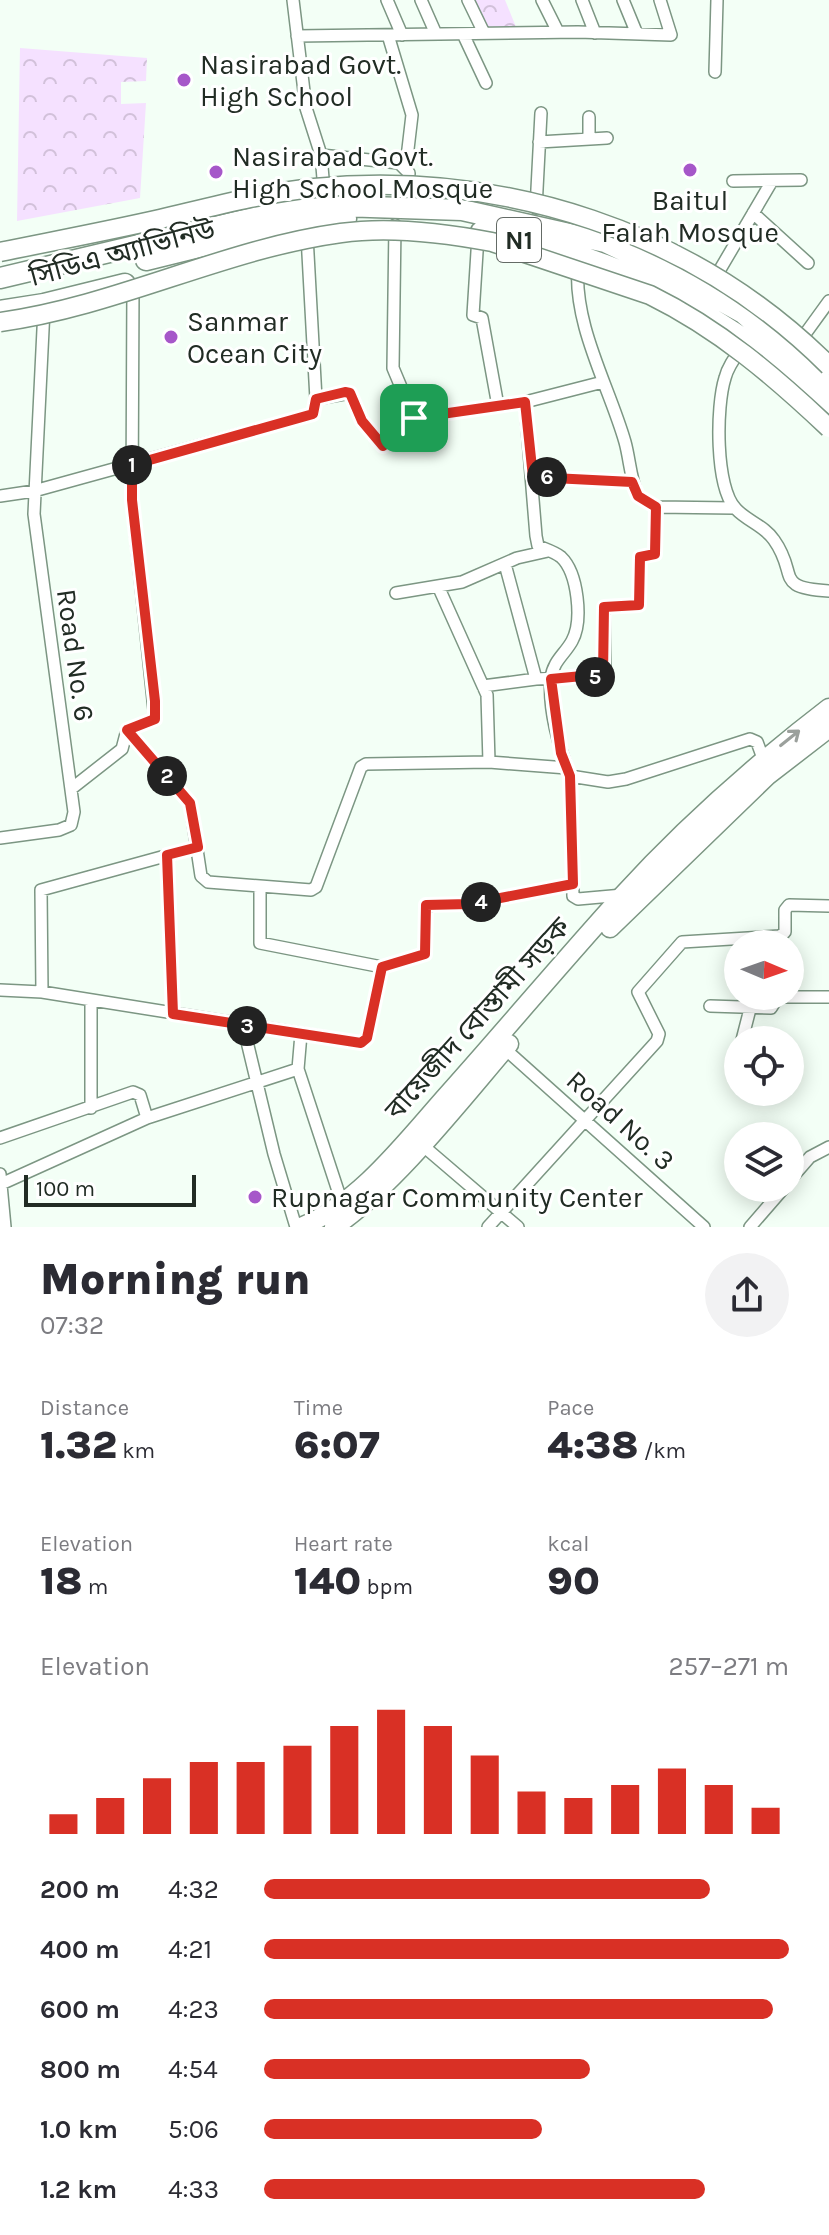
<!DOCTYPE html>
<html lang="en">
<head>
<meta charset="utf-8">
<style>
  :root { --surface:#fff; --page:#f2f2f3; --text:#2b2b33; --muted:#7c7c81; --accent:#d93025 }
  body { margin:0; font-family:Karla,"Noto Sans Bengali",sans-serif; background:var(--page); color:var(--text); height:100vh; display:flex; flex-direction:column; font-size:30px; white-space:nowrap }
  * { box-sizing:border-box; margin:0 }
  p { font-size:26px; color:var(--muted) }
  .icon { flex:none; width:44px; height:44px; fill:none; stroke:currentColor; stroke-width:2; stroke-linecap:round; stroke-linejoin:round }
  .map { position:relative; height:1227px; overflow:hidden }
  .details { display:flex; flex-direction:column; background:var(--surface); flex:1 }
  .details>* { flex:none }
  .needle { width:52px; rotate:92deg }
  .buttons { position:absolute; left:724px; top:930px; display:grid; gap:16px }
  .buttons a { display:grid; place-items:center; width:80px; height:80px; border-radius:50%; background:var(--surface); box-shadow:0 4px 20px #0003; font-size:40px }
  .scale { position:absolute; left:24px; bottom:20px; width:172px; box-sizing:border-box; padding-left:8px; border:4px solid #212c24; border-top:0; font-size:22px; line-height:28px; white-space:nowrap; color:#212c24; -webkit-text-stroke:6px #fff; paint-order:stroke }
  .pin { position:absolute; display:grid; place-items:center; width:68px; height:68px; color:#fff; margin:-34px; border-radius:16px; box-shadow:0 4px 12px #0006 }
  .km { position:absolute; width:40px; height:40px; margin:-20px; border-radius:50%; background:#222; color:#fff; font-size:22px; line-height:40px; text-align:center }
  .round { display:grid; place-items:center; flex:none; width:84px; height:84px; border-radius:42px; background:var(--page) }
  .summary { display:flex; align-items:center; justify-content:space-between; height:136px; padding:0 40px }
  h1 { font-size:44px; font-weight:800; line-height:60px }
  .metrics { display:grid; grid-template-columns:repeat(3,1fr); gap:12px; height:136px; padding:8px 40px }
  .metrics div { display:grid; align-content:center }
  .metrics b { font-size:40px; font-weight:800 }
  .metrics small { font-size:22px; font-weight:400 }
  .metrics p { font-size:22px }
  .chart { height:224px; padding:16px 40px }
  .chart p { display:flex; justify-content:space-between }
  .chart svg { width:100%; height:144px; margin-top:8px; stroke:var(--accent); stroke-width:6 }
  ul { padding:0 40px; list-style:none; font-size:26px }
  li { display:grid; grid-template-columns:128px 96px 1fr; align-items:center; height:60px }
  li i { height:20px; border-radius:10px; background:var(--accent) }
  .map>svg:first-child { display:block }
  .forest { fill:url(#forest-crowns) }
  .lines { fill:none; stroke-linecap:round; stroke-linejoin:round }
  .street-casing { stroke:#7c9683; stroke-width:14 }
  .primary-casing { stroke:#7c9683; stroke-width:21 }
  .highway-casing { stroke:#7c9683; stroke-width:23 }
  .street { stroke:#fff; stroke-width:11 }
  .primary { stroke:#fff; stroke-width:18 }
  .highway { stroke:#fff; stroke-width:20 }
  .primary-bridge-casing { stroke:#7c9683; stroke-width:21; stroke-linecap:butt }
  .primary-bridge { stroke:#fff; stroke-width:18 }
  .oneway { stroke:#9ba09c }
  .route-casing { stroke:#fff; stroke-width:16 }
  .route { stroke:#d93025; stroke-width:10 }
  .poi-dot { fill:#a657c9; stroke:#fff; stroke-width:3 }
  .labels { text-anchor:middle; stroke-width:6; stroke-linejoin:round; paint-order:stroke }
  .shield { fill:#fff; stroke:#646b66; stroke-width:2 }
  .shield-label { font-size:26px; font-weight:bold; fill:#212c24 }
  .poi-label { font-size:28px; fill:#212c24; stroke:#fff; text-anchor:start }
  .street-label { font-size:28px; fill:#212c24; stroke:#fff }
</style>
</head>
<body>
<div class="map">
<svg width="829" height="1227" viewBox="0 0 829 1227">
  <defs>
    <pattern id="forest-crowns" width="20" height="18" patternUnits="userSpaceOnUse" patternTransform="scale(2)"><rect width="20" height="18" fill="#f5e1ff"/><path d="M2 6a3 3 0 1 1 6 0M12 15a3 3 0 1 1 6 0" fill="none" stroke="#d2c1da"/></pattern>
  </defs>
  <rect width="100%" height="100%" fill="#f3fff6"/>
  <path class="forest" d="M 474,0 L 505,0 L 516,27 L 485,29 Z
    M 20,48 L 147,58 L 146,81 L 121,82 L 121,104 L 146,103 L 140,198 L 17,221 Z"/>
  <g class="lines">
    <g class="street-casing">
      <path id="street" d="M 293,0 L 306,108 L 321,155 L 399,163 L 409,173 L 408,191
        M 387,0 L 402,35
        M 421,0 L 436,34
        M 468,0 L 484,33
        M 542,0 L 558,32
        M 582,0 L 595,33
        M 623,0 L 637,34
        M 463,34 L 486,83
        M 388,35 L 412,115 L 406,166
        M 297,36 L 578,32 L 671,35 L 660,0
        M 715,72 L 717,0
        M 589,139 L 589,117
        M 539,142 L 607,138
        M 321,155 L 324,190
        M 733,181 L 801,180
        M 536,208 L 541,113
        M 753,213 L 808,263
        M 395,225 L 393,368 L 414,418
        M 478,236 L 473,315 L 482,318 L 498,406
        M 578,265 C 573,325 609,386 625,442 C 630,460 630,478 638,496 L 656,507 L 734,508
        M 715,278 L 772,181
        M 800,341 L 829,301
        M 743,346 C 736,356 728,366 725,378 C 716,406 715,488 736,509 C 747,521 765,526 774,540 C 799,575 773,588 829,591
        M 316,399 L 350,393 L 362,421 L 383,446 L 414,418 L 525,402 L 603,382
        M 525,402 L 536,536 L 538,546 C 545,549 555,552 561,557 C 578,573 583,621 572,641 C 565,654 553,661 551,678 C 548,708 559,748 570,776 L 608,782 L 626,779 L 750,739 L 757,742 L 764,761
        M 533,477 L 632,482
        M 0,496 L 34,491 L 313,414 L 316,399 L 307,236
        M 505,564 L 536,679 L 599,676 L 605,669 L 604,607 L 639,605 L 640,557 L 655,554 L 656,507
        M 438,586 L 487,695 L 489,762
        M 396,593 L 462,582 L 517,558 L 548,551
        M 483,686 L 536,679
        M 127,730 L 190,803 L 201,876 L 208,882 L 311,890 L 316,887 L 361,767 L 366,764 L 489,762 L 567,768
        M 570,776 L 573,896 L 578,899 L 623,895
        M 71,789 L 122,749 L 127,730 L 155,719 L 132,500 L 133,286
        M 0,838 L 59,830 L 71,825 L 74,812 L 34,514 L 44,309
        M 167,855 L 173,1014
        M 260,886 L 260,943 L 382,967 L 425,954 L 426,905 L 469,904 L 573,884
        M 0,990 L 42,992 L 361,1043 L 367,1038 L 382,967
        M 42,992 L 41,890 L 198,847
        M 91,1000 L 91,1108
        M 710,1006 L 771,1008 L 778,997 L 829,997
        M 243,1025 L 274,1154 L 296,1227
        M 301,1034 L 298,1069 L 342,1203
        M 742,1040 L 750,1009
        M 505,1049 L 704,1227
        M 737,1060 L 738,1057
        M 0,1138 L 133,1092 L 140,1095 L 147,1118
        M 421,1144 L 518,1227
        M 0,1174 L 5,1227
        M 790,1180 L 810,1157 L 829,1147
        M 1,1184 L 147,1118 L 298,1069
        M 488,1227 L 657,1041 L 659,1034 L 638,992 L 682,942 L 780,936 L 785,932 L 785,910 L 789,905 L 829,906
        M 750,1227 L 784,1188"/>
    </g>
    <g class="primary-casing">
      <path id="primary" d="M 610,928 L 767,776 L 829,728
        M 301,1227 C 361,1202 406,1141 449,1093 C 507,1028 563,961 622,896 C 684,828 756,764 829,708
        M 334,1227 C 394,1186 461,1100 509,1044"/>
    </g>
    <g class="highway-casing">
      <path id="highway" d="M 481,232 C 509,238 537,243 564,251 C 652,276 767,344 829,410
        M 146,260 L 276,228 L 346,219
        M 0,278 L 282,211 L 340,206 L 462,210 L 605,242 L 671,273 L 743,313 L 829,388
        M 0,311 L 44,304 L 125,284"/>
    </g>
    <use href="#street" class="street"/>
    <use href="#primary" class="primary"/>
    <use href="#highway" class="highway"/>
    <g class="primary-bridge-casing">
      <path id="primary-bridge" d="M 0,252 C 54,241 107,231 160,219 C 211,207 262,193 314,188 C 503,170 694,231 829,366
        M 0,322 C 117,306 224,249 341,233 C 389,226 445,233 492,242 L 650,295 C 719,329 774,376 829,428"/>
    </g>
    <use href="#primary-bridge" class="primary-bridge"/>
  </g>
  <defs><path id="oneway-shaft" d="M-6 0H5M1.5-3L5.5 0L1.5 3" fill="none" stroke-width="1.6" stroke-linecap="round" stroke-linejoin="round" transform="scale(2)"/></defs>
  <use class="oneway" href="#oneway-shaft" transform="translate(790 738) rotate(-39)"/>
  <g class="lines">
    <g class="route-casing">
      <path id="route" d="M 345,392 L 350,393 L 362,421 L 383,446 L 414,418 L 525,402 L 533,477 L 632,482 L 638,496 L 656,507 L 655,554 L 640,557 L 639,605 L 604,607 L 603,674 L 551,679 L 561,753 L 570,776 L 573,884 L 469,904 L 426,905 L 425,954 L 382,967 L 367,1038 L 361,1043 L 173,1014 L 167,855 L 198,847 L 190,803 L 127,730 L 155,719 L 155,701 L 132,500 L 132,465 L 313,414 L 316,399 Z"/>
    </g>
    <use href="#route" class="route"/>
  </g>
  <g class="poi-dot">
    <circle cx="184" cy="80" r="8"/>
    <circle cx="690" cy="170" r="8"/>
    <circle cx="216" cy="172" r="8"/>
    <circle cx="171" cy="337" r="8"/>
    <circle cx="255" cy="1197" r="8"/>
  </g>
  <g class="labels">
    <rect class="shield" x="497" y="218" width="44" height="44" rx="6"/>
    <g class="shield-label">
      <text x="519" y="249">N1</text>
    </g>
    <g class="poi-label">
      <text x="200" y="74">Nasirabad Govt.<tspan x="200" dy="32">High School</tspan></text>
      <text x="232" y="166">Nasirabad Govt.<tspan x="232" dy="32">High School Mosque</tspan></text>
      <text x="690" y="210" text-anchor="middle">Baitul<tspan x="690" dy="32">Falah Mosque</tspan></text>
      <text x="187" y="331">Sanmar<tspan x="187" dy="32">Ocean City</tspan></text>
      <text x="271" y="1207">Rupnagar Community Center</text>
    </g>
    <g class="street-label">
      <text transform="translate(122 252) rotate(-15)" y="10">সিডিএ অ্যাভিনিউ</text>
      <text transform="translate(76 655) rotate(82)" y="10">Road No. 6</text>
      <text transform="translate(477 1018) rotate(-48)" y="10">বায়েজীদ বোস্তামী সড়ক</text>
      <text transform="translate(621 1120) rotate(42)" y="10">Road No. 3</text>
    </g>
  </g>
</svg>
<div class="buttons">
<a><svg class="needle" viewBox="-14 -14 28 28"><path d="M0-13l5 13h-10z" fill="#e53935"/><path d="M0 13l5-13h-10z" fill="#7c7c81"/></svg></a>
<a><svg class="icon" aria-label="locate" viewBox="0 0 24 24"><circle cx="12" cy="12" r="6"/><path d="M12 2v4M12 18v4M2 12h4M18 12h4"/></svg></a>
<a><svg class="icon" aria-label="layers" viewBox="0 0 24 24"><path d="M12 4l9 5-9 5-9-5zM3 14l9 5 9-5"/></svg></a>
</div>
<div class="scale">100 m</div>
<div class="pin" style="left:414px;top:418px;background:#1e9e55"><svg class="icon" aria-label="arrive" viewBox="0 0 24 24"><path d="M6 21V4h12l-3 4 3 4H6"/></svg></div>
<b class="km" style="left:132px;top:465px">1</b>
<b class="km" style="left:167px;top:776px">2</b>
<b class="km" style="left:247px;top:1026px">3</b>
<b class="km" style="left:481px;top:902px">4</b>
<b class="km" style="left:595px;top:677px">5</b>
<b class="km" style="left:547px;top:477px">6</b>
</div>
<section class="details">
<div class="summary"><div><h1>Morning run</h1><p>07:32</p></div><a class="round"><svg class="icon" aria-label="share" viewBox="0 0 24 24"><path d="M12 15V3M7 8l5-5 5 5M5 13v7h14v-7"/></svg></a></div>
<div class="metrics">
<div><p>Distance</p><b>1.32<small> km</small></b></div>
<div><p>Time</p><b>6:07</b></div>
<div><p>Pace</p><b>4:38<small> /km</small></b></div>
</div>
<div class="metrics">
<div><p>Elevation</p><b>18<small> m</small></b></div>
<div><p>Heart rate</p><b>140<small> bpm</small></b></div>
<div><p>kcal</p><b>90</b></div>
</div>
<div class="chart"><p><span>Elevation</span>257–271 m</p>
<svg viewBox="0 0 160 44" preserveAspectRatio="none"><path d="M5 44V38M15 44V33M25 44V27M35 44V22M45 44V22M55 44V17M65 44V11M75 44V6M85 44V11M95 44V20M105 44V31M115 44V33M125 44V29M135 44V24M145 44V29M155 44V36"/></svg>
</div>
<ul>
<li><b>200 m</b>4:32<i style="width:85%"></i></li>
<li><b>400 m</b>4:21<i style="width:100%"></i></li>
<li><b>600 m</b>4:23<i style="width:97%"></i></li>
<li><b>800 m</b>4:54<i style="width:62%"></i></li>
<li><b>1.0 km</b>5:06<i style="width:53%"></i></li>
<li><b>1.2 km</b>4:33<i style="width:84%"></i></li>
</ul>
</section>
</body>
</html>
